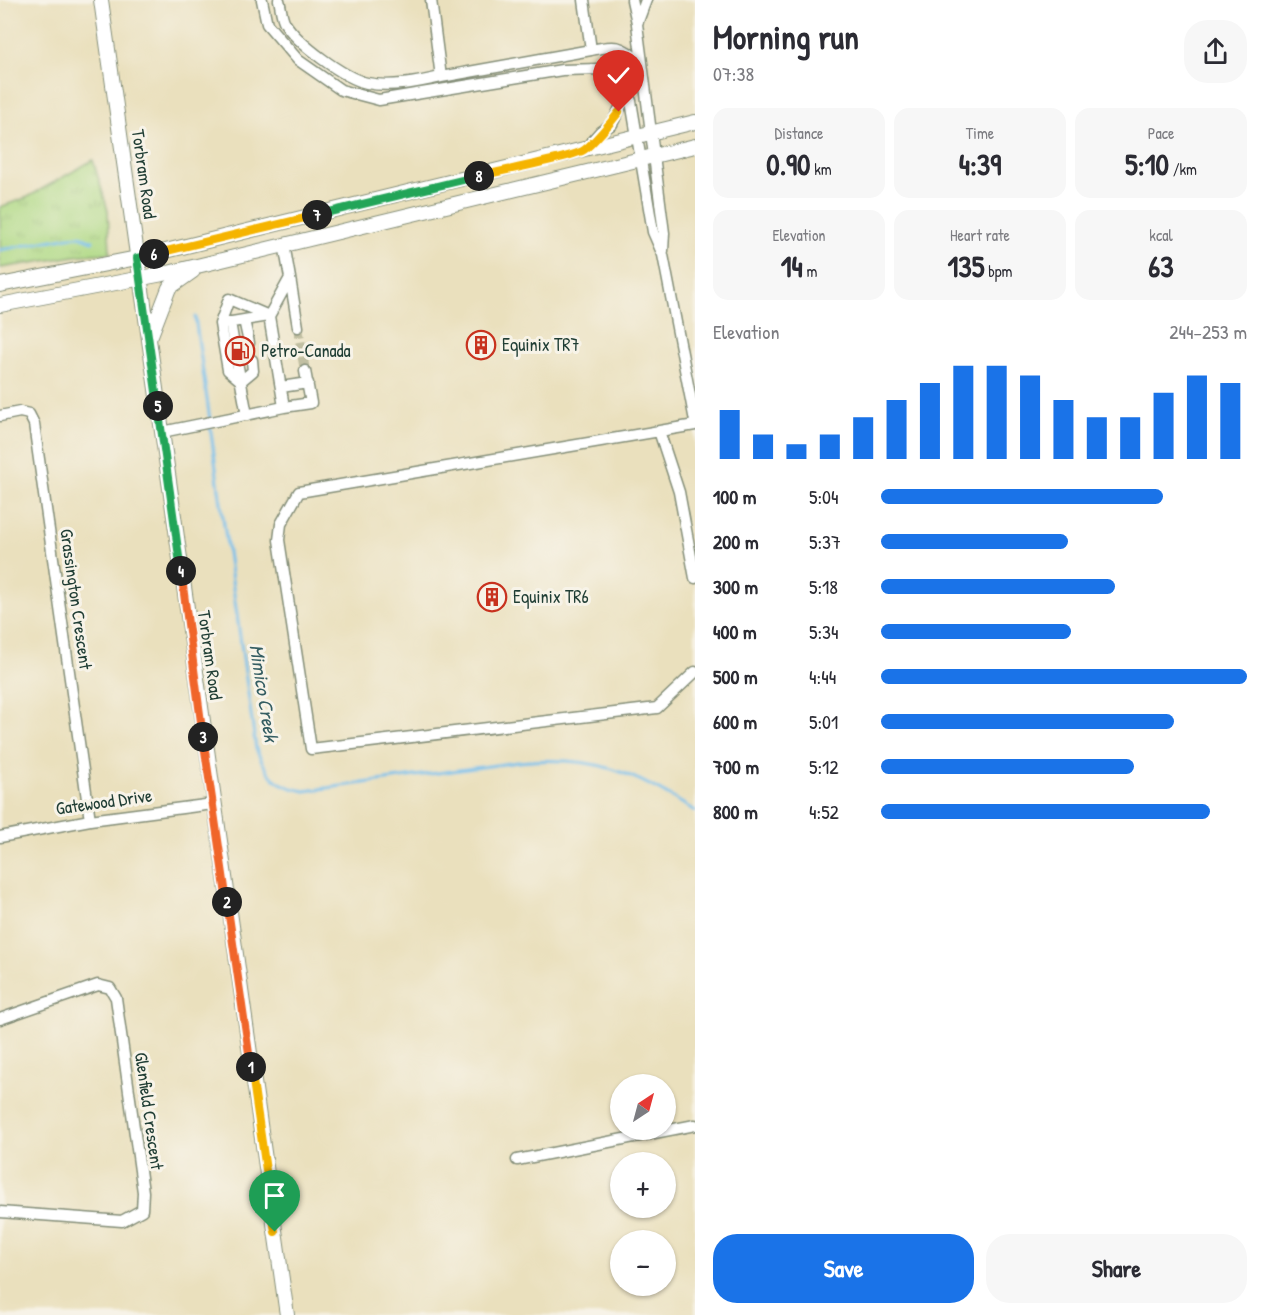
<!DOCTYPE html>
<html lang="en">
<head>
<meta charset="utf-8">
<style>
  :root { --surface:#fff; --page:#f7f7f7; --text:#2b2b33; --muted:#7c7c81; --accent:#1a73e8 }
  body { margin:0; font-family:"Patrick Hand",sans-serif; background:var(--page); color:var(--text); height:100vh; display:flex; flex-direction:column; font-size:22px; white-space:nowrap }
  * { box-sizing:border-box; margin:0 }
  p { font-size:20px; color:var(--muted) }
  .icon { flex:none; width:33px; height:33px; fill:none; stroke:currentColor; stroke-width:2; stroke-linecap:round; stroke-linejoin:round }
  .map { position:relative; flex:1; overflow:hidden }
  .drawer { display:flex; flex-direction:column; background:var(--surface); width:570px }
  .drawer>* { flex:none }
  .needle { width:39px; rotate:36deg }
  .buttons { position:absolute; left:610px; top:1074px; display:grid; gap:12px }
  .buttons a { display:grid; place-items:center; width:66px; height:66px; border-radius:50%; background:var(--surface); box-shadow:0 2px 4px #0004; font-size:30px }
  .pin { position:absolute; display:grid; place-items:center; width:51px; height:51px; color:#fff; margin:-62px -26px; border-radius:50% 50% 50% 0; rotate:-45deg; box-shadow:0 0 6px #0007 }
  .pin .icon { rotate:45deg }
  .km { position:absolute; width:30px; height:30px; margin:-15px; border-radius:50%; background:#222; color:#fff; font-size:16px; line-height:30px; text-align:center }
  .round { display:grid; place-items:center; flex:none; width:63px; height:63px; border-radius:24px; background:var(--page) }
  .headline { display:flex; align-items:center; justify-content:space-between; height:102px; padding:0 18px }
  h1 { font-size:33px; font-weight:800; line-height:45px }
  .metrics { display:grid; grid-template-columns:repeat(3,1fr); gap:9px; height:102px; padding:6px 18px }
  .metrics div { display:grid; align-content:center; border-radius:15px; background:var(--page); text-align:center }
  .metrics b { font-size:30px; font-weight:800 }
  .metrics small { font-size:16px; font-weight:400 }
  .metrics p { font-size:16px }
  .chart { height:168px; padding:12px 18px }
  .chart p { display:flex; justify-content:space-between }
  .chart svg { width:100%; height:108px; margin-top:6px; stroke:var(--accent); stroke-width:6 }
  .primary-button { display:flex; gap:12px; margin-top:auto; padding:12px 18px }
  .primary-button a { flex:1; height:69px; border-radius:24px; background:var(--accent); color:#fff; font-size:24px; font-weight:800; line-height:69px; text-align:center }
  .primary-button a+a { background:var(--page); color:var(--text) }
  ul { padding:0 18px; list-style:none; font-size:20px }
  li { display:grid; grid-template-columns:96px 72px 1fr; align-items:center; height:45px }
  li i { height:15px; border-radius:8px; background:var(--accent) }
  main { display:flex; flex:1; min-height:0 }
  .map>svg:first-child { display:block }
  .park { fill:url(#park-tufts); stroke:#678b5c; stroke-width:1.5 }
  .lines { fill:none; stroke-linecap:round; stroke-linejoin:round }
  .stream { stroke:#72beec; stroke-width:3 }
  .minor-tunnel { stroke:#c1bfa2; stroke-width:10; stroke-dasharray:10 5; stroke-linecap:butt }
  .minor-casing { stroke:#848e78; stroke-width:13 }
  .major-casing { stroke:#848e78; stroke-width:16 }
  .minor { stroke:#fff; stroke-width:10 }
  .major { stroke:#fff; stroke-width:14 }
  .split-1-casing { stroke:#fff; stroke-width:12 }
  .split-2-casing { stroke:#fff; stroke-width:12 }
  .split-3-casing { stroke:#fff; stroke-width:12 }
  .split-4-casing { stroke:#fff; stroke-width:12 }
  .split-5-casing { stroke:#fff; stroke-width:12 }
  .split-6-casing { stroke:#fff; stroke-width:12 }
  .split-7-casing { stroke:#fff; stroke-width:12 }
  .split-8-casing { stroke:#fff; stroke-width:12 }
  .split-9-casing { stroke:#fff; stroke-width:12 }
  .split-1 { stroke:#f5b400; stroke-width:8 }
  .split-2 { stroke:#f0652b; stroke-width:8 }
  .split-3 { stroke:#f0652b; stroke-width:8 }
  .split-4 { stroke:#f0652b; stroke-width:8 }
  .split-5 { stroke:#22a559; stroke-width:8 }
  .split-6 { stroke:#22a559; stroke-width:8 }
  .split-7 { stroke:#f5b400; stroke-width:8 }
  .split-8 { stroke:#22a559; stroke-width:8 }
  .split-9 { stroke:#f5b400; stroke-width:8 }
  .labels { text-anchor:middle; stroke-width:6; stroke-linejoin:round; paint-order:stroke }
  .street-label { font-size:18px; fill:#1f3d34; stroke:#f7f3e8 }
  .poi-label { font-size:18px; fill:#1f3d34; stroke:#f7f3e8; text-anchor:start }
  .water-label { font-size:20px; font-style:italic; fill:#345d62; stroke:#f7f3e8 }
</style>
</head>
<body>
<main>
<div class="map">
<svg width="695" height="1315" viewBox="0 0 695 1315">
  <defs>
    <pattern id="park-tufts" width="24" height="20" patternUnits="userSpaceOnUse" patternTransform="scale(1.5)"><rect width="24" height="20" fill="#afd984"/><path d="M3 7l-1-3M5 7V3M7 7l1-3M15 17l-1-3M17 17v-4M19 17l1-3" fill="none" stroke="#96bb73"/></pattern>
  </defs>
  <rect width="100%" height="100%" fill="#f7f3e8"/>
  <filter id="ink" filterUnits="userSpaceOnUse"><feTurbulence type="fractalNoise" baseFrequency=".0167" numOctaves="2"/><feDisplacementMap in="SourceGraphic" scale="12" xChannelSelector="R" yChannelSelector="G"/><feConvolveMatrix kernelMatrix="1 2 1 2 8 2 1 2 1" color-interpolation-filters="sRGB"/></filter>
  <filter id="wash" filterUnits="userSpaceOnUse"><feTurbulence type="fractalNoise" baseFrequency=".008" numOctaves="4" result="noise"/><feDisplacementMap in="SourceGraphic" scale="24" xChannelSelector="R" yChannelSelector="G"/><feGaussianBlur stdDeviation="1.35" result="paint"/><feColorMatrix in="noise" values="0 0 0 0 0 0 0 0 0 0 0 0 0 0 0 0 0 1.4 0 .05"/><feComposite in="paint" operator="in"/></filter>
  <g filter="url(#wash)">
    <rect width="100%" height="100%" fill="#eae0bd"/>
    <path class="park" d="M 93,160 L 108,211 L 110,253 L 81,255 L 0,268 L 0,207 L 28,197 Z"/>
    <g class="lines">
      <path class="stream" d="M 0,250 L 69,237 L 80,236 L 93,241
        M 195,317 L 210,420
        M 210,426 L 256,749 C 268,776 275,786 305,791 L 518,762 C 597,755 629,771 695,811"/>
    </g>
  </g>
  <g filter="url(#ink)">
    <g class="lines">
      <path class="minor-tunnel" d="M 298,327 L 305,371"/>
      <g class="minor-casing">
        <path id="minor" d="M 262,0 L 267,24 L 298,60 L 341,90 L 379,100 L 562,70 L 600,69 L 619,78 L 631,101 L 653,232 L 663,255 L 695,421
          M 279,0 C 281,7 281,16 285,23 C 297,43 344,78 367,83 C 390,88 419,82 441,77
          M 431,0 L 441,77 L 591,50 L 584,0
          M 632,0 L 637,23
          M 646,0 L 637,24 L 664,233 L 663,251
          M 591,50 C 616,45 621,44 641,63
          M 584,150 L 600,132 L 612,124 L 628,92
          M 290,278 L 298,327
          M 244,320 L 249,343
          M 230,322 L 234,345
          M 220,324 L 268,316
          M 252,360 L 253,371 L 241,381 L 228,370 L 220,324 L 229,299 L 269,316
          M 237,362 L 247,415
          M 281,387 L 308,383
          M 284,407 L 311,403 L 305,371
          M 0,416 L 20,412 L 29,414 L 34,424 L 90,820
          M 695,425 L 299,492 L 281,524 L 279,540 L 311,749 L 657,708 L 695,672
          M 659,431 L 679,492 L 695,578
          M 162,432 L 284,407 L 269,316 L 290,278 L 284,244
          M 0,837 L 90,820 L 213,804
          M 0,1019 L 98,985 L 110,988 L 116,998 L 143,1192 L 142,1210 L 122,1221 L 0,1212
          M 517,1160 L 695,1125"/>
      </g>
      <g class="major-casing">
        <path id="major" d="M 101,0 L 287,1315
          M 0,285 L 137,258 L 695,122
          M 0,305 L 168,273 L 695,146
          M 151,335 L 169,288 L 193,271"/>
      </g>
      <use href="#minor" class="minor"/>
      <use href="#major" class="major"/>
    </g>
  </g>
  <g class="lines" filter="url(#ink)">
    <g class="split-1-casing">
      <path id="split-1" d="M 251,1067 L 275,1232"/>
    </g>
    <g class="split-2-casing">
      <path id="split-2" d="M 227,902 L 251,1067"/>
    </g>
    <g class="split-3-casing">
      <path id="split-3" d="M 203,737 L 227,902"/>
    </g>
    <g class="split-4-casing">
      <path id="split-4" d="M 181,571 L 203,737"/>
    </g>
    <g class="split-5-casing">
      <path id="split-5" d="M 158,406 L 181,571"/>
    </g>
    <g class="split-6-casing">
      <path id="split-6" d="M 154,254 L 137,258 L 158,406"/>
    </g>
    <g class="split-7-casing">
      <path id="split-7" d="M 154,254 L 317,215"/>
    </g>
    <g class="split-8-casing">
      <path id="split-8" d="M 317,215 L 479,176"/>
    </g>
    <g class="split-9-casing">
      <path id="split-9" d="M 479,176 C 497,172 574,157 584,150 C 593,144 612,121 619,112"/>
    </g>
    <use href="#split-1" class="split-1"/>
    <use href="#split-2" class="split-2"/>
    <use href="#split-3" class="split-3"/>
    <use href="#split-4" class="split-4"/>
    <use href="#split-5" class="split-5"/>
    <use href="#split-6" class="split-6"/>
    <use href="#split-7" class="split-7"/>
    <use href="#split-8" class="split-8"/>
    <use href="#split-9" class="split-9"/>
  </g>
  <defs>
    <g id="building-ring" transform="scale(1.5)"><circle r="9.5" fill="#f7f3e8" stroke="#c8321e" stroke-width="1.5"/><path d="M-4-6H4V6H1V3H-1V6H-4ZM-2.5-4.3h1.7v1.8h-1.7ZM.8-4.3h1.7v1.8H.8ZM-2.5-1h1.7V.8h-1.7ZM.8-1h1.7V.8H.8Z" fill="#c8321e"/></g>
    <g id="fuel-ring" transform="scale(1.5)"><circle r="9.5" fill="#f7f3e8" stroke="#c8321e" stroke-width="1.5"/><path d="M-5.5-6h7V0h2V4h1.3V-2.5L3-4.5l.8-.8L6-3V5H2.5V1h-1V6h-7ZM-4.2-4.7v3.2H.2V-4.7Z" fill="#c8321e"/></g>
  </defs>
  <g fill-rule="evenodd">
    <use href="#building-ring" x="481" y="345"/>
    <use href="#fuel-ring" x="240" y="351"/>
    <use href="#building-ring" x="492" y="597"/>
  </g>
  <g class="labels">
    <g class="street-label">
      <text transform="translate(144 174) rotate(82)" y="6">Torbram Road</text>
      <text transform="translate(76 599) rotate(82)" y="6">Grassington Crescent</text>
      <text transform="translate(210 655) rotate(82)" y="6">Torbram Road</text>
      <text transform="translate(104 802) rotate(-8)" y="6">Gatewood Drive</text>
      <text transform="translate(149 1111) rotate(82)" y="6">Glenfield Crescent</text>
    </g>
    <g class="poi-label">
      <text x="502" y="351">Equinix TR7</text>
      <text x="261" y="357">Petro-Canada</text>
      <text x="513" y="603">Equinix TR6</text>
    </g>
    <g class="water-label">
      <text transform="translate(264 693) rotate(81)" y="7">Mimico Creek</text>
    </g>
  </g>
</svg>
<div class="buttons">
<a><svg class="needle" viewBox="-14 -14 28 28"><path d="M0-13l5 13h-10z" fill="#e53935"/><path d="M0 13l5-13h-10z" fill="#7c7c81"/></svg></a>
<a>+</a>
<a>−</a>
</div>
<div class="pin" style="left:275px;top:1232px;background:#1e9e55"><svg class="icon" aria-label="arrive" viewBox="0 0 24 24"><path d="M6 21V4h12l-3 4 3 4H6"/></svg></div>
<div class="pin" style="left:619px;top:112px;background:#d93025"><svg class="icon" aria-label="check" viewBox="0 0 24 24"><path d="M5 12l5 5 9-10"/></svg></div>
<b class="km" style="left:251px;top:1067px">1</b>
<b class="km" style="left:227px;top:902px">2</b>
<b class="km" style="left:203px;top:737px">3</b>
<b class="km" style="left:181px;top:571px">4</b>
<b class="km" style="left:158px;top:406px">5</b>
<b class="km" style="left:154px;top:254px">6</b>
<b class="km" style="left:317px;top:215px">7</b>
<b class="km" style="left:479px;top:176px">8</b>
</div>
<section class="drawer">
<div class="headline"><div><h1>Morning run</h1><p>07:38</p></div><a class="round"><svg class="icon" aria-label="share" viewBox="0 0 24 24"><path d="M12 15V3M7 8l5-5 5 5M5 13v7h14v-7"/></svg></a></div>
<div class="metrics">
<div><p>Distance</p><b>0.90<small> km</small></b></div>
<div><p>Time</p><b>4:39</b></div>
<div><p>Pace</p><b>5:10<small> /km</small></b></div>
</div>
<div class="metrics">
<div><p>Elevation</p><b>14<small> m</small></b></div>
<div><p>Heart rate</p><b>135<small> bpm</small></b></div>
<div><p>kcal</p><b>63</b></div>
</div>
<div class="chart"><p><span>Elevation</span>244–253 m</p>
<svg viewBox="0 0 160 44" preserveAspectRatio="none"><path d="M5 44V24M15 44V34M25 44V38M35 44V34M45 44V27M55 44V20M65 44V13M75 44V6M85 44V6M95 44V10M105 44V20M115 44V27M125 44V27M135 44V17M145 44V10M155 44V13"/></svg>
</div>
<ul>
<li><b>100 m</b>5:04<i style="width:77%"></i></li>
<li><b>200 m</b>5:37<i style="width:51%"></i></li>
<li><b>300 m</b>5:18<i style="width:64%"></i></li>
<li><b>400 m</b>5:34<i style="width:52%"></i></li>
<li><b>500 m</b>4:44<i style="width:100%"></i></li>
<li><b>600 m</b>5:01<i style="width:80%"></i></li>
<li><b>700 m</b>5:12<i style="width:69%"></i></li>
<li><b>800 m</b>4:52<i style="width:90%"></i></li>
</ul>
<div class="primary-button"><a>Save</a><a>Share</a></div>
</section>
</main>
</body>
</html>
